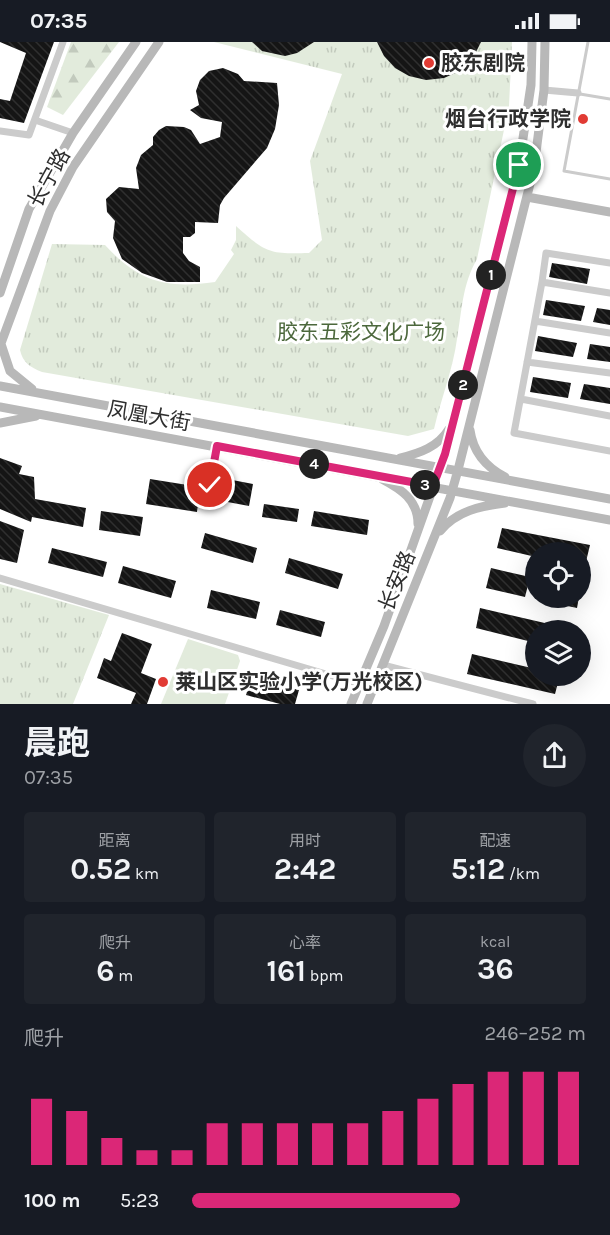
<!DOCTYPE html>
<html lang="zh">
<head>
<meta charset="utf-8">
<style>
  :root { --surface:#171b24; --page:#20242c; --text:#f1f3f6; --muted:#9ea1a6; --accent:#db2777 }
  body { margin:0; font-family:Karla,"Noto Sans SC",sans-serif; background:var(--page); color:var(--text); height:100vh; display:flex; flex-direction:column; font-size:22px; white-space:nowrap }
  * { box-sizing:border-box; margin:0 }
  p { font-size:20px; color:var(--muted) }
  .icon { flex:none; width:33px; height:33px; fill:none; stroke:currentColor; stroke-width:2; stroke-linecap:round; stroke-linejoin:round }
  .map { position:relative; height:662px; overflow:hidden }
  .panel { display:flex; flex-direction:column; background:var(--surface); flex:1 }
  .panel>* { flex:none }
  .fabs { position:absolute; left:525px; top:500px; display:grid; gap:12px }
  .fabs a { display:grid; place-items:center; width:66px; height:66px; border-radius:50%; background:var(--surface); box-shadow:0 6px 24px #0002; font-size:30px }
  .pin { position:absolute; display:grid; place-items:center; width:51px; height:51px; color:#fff; margin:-26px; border:3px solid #fff; border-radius:50%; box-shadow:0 2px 6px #0007 }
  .km { position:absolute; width:30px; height:30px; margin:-15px; border-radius:50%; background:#222; color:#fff; font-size:16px; line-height:30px; text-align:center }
  .round { display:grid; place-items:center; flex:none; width:63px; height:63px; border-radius:32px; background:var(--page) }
  .head { display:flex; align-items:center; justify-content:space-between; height:102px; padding:0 24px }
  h1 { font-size:33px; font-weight:700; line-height:45px }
  .figures { display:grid; grid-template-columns:repeat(3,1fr); gap:9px; height:102px; padding:6px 24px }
  .figures div { display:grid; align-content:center; border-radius:6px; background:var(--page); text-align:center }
  .figures b { font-size:30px; font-weight:700 }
  .figures small { font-size:16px; font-weight:400 }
  .figures p { font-size:16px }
  .chart { height:168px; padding:12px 24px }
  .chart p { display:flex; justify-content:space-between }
  .chart svg { width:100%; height:108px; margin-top:6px; stroke:var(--accent); stroke-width:6 }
  ul { padding:0 24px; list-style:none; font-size:20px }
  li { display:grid; grid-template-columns:96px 72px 1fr; align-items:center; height:45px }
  li i { height:15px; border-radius:8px; background:var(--accent) }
  .status { display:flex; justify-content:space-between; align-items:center; height:42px; padding:0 30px; background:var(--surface); direction:ltr }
  .status svg { height:16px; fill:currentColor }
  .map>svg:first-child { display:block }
  .grass { fill:url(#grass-tufts) }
  .forest { fill:url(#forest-firs) }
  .pitch { fill:#e2ebdc }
  .building { fill:url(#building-back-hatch) }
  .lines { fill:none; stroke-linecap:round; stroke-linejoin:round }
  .lane { stroke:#cbcbcb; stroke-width:3 }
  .street { stroke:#cbcbcb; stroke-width:7 }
  .secondary { stroke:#b8b8b8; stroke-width:9 }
  .route-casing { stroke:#fff; stroke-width:12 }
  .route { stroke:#db2777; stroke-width:8 }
  .poi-dot { fill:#e13b34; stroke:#fff; stroke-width:2 }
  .labels { text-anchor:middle; stroke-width:6; stroke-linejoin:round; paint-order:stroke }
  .poi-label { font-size:21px; font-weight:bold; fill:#2e2e2e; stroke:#fff; text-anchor:start }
  .street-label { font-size:21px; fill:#2e2e2e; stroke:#fff }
  .park-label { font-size:21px; fill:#4c683c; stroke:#fff }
</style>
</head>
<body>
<div class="status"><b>07:35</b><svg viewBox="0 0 49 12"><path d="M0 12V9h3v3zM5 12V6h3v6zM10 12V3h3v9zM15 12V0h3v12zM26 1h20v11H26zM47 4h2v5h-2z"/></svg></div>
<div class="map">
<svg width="610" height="662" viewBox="0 0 610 662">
  <defs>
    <pattern id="grass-tufts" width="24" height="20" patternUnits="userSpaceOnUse" patternTransform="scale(1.5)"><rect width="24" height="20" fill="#e2ebdc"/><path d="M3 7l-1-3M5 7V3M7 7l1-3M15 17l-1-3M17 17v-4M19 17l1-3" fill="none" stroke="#c2cabd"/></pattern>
    <pattern id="forest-firs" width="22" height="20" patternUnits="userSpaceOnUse" patternTransform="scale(1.5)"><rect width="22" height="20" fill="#e2ebdc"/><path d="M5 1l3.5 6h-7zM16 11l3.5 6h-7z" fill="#c2cabd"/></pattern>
    <pattern id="building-back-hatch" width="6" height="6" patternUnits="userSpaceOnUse" patternTransform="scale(1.5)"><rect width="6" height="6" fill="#151515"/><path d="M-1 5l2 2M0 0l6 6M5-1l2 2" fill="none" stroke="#2f2f2f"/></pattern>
  </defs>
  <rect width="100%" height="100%" fill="#fff"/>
  <path class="grass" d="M 214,0 L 512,0 L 509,64 L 477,217 C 462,243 462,269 457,297 C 453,327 441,357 434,387 L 408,394 L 42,330 C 30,325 23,321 20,308 L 52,202 L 105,203 C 139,240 166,247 215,240 L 234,212 L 231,208 L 236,198 L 236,184 C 266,211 269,212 309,211 L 322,198 L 310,119 L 342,32 Z
    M 0,542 L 109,573 L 73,662 L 0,662 Z"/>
  <path class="forest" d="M 71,0 L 119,0 L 63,73 L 47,65 Z"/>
  <path class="pitch" d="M 188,597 L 238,613 L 240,619 L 225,662 L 161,662 Z"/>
  <path class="building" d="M 0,0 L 54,0 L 24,81 L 0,76 L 0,57 L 10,59 L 26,11 Z
    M 252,0 L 314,0 L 297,11 L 285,14 L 262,9 Z
    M 377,0 L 481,0 L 473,16 L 460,29 L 444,36 L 426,38 L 409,34 L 395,26 L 384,14 Z
    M 223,26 L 238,32 L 244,39 L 277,41 L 279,63 L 275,87 L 267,106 L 224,156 L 220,163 L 218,181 L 195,180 L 195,191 L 190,195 L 183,195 L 183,211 L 189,219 L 200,225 L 200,240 L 167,240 L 142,231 L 122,217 L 113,196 L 115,179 L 107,170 L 106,157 L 119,145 L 139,147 L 136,126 L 141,113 L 153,103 L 153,95 L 159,88 L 166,84 L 184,85 L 191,88 L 200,102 L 220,95 L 222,80 L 201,76 L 190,68 L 199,63 L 196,49 L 200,38 L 209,29 Z
    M 552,221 L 590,227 L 587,242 L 549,235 Z
    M 546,258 L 585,264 L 581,279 L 543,273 Z
    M 597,266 L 610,268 L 610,283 L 593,280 Z
    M 538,294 L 577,301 L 573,315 L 535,309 Z
    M 590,302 L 610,305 L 610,320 L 587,317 Z
    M 533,335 L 571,341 L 568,356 L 530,350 Z
    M 584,342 L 610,346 L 610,362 L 580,357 Z
    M 0,416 L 22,424 L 19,432 L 34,435 L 35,457 L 86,466 L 83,485 L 32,475 L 31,480 L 0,467 Z
    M 222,436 L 253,442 L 249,464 L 217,458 Z
    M 150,437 L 200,445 L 197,470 L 146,462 Z
    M 264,462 L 299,467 L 297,480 L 262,475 Z
    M 101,469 L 143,475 L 140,494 L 99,488 Z
    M 314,469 L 369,478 L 367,493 L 311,484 Z
    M 0,479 L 24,488 L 17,521 L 0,517 Z
    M 502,486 L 590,503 L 583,532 L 580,532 L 580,510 L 536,510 L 536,515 L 497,506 Z
    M 205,491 L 257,506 L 253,521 L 201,506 Z
    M 52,506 L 107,520 L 103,535 L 48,521 Z
    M 289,516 L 343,532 L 338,547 L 285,531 Z
    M 123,524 L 176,539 L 171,556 L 118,541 Z
    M 491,526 L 530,535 L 525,555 L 486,546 Z
    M 211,548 L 260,560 L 256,577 L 207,566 Z
    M 540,555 L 579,555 L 577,566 L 539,558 Z
    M 480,566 L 562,585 L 561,588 L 536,588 L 536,601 L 476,586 Z
    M 280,568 L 325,580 L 321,595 L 276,583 Z
    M 122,591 L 152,602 L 141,631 L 156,637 L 147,662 L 131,662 L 136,651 L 97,636 L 104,616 L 111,619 Z
    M 472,612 L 536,627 L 536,633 L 560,633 L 555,652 L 467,632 Z
    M 251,636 L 299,648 L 295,662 L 280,662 L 246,653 Z"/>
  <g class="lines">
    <path class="lane" d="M 588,0 L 564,129 L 610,137
      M 580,52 L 610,57
      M 210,443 L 217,406"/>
    <path class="street" d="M 544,48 L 578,51
      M 35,78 L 73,91
      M 0,89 L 29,93 L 63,0
      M 610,221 L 546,211 L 542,240 L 610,251
      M 542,240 L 514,391 L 610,409
      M 535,279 L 610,291
      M 527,320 L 610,331
      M 521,357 L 610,374
      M 0,536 L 360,642
      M 383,623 L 533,662"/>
    <path class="secondary" d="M 527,155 L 610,170
      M 0,251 L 29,167 L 73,91 L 136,0
      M 1,302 L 10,329 L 32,347
      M 0,304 L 50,169 L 73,125 L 159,0
      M 0,344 L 610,457
      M 0,365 L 610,478
      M 0,381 L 36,374
      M 470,388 C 473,410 486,425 505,435
      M 400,416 C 420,411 438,405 449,387
      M 382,437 C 401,447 418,458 418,482
      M 440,489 C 457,469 480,464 505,461
      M 351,662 L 384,584 L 445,412 L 519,123 L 531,43 L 532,0
      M 367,662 L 450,456 L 458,428 L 534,126 L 544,48 L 545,0"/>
  </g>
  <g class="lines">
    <g class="route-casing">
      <path id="route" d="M 210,443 L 217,404 L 433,444 L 445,412 L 519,123"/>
    </g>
    <use href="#route" class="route"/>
  </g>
  <g class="poi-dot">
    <circle cx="429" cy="21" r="6"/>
    <circle cx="583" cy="77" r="6"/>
    <circle cx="163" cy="640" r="6"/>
  </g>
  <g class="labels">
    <g class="poi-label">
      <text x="441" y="28">胶东剧院</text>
      <text x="571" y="84" text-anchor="end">烟台行政学院</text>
      <text x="175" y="647">莱山区实验小学(万光校区)</text>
    </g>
    <g class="street-label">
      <text transform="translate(49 136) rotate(-61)" y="7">长宁路</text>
      <text transform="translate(149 374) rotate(10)" y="7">凤凰大街</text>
      <text transform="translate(397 539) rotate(-68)" y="7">长安路</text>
    </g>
    <g class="park-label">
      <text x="361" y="297">胶东五彩文化广场</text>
    </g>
  </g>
</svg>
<div class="fabs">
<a><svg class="icon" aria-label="locate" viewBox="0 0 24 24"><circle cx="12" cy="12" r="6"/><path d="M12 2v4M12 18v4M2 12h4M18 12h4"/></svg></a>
<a><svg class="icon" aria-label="layers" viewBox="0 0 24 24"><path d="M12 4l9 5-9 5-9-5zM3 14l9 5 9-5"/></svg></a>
</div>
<div class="pin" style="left:519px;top:123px;background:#1e9e55"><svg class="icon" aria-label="arrive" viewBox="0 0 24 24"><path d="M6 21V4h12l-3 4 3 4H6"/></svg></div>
<div class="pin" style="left:210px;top:443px;background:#d93025"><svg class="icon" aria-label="check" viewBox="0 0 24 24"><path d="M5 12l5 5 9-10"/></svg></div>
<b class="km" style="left:491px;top:233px">1</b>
<b class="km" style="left:463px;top:343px">2</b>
<b class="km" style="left:425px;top:443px">3</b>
<b class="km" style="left:314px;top:422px">4</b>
</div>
<section class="panel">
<div class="head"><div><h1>晨跑</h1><p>07:35</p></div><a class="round"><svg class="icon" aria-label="share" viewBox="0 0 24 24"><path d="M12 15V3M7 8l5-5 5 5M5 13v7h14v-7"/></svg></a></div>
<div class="figures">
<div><p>距离</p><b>0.52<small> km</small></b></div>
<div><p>用时</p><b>2:42</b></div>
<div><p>配速</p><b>5:12<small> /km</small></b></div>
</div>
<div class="figures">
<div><p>爬升</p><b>6<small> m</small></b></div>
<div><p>心率</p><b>161<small> bpm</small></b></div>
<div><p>kcal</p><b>36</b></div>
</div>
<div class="chart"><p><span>爬升</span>246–252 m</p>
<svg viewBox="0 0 160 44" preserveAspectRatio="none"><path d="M5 44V17M15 44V22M25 44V33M35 44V38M45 44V38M55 44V27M65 44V27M75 44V27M85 44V27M95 44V27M105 44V22M115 44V17M125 44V11M135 44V6M145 44V6M155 44V6"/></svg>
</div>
<ul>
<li><b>100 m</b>5:23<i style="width:68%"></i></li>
</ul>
</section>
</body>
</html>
